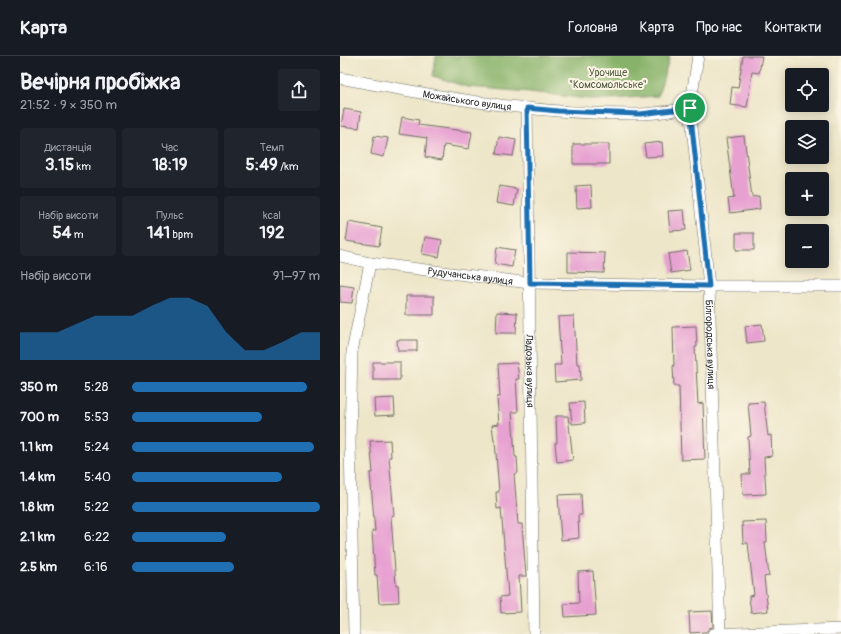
<!DOCTYPE html>
<html lang="uk">
<head>
<meta charset="utf-8">
<style>
  :root { --surface:#171b24; --page:#20242c; --text:#f1f3f6; --muted:#9ea1a6; --line:#363941; --accent:#1f6fb2 }
  body { margin:0; font-family:Pangolin,sans-serif; background:var(--page); color:var(--text); height:100vh; display:flex; flex-direction:column; font-size:15px; white-space:nowrap }
  * { box-sizing:border-box; margin:0 }
  p { font-size:13px; color:var(--muted) }
  .icon { flex:none; width:22px; height:22px; fill:none; stroke:currentColor; stroke-width:2; stroke-linecap:round; stroke-linejoin:round }
  .map { position:relative; flex:1; overflow:hidden }
  .side { display:flex; flex-direction:column; background:var(--surface); width:340px }
  .side>* { flex:none }
  .tools { position:absolute; left:445px; top:12px; display:grid; gap:8px }
  .tools a { display:grid; place-items:center; width:44px; height:44px; border-radius:4px; background:var(--surface); box-shadow:0 2px 10px #0003; font-size:20px }
  .pin { position:absolute; display:grid; place-items:center; width:34px; height:34px; color:#fff; margin:-17px; border:2px solid #fff; border-radius:50%; box-shadow:0 1px 4px #0007 }
  .round { display:grid; place-items:center; flex:none; width:42px; height:42px; border-radius:4px; background:var(--page) }
  .head { display:flex; align-items:center; justify-content:space-between; height:68px; padding:0 20px }
  h1 { font-size:22px; font-weight:700; line-height:30px }
  .figures { display:grid; grid-template-columns:repeat(3,1fr); gap:6px; height:68px; padding:4px 20px }
  .figures div { display:grid; align-content:center; border-radius:4px; background:var(--page); text-align:center }
  .figures b { font-size:17px; font-weight:700 }
  .figures small { font-size:11px; font-weight:400 }
  .figures p { font-size:11px }
  .chart { height:112px; padding:8px 20px }
  .chart p { display:flex; justify-content:space-between }
  .chart svg { width:100%; height:72px; margin-top:4px; fill:var(--accent); opacity:.7 }
  ul { padding:0 20px; list-style:none; font-size:13px }
  li { display:grid; grid-template-columns:64px 48px 1fr; align-items:center; height:30px }
  li i { height:10px; border-radius:5px; background:var(--accent) }
  header { display:flex; align-items:center; gap:24px; box-sizing:border-box; height:56px; padding:0 20px; background:var(--surface); border-bottom:1px solid var(--line) }
  header strong { font-size:19px }
  nav { display:flex; gap:22px; margin-inline-start:auto; font-size:14px }
  main { display:flex; flex:1; min-height:0 }
  .map>svg:first-child { display:block }
  .forest { fill:#87b269; stroke:#596e4a }
  .building { fill:#e7a1d1 }
  .lines { fill:none; stroke-linecap:round; stroke-linejoin:round }
  .minor-casing { stroke:#6f6c62; stroke-width:12 }
  .minor { stroke:#fff; stroke-width:11 }
  .route-casing { stroke:#fff; stroke-width:8 }
  .route { stroke:#1f6fb2; stroke-width:5 }
  .labels { text-anchor:middle; stroke-width:4; stroke-linejoin:round; paint-order:stroke }
  .park-label { font-size:10px; fill:#515c42; stroke:#fcf5e5 }
  .street-label { font-size:10px; fill:#2b2b2b; stroke:#fcf5e5 }
</style>
</head>
<body>
<header>
<strong>Карта</strong>
<nav><a>Головна</a><a>Карта</a><a>Про нас</a><a>Контакти</a></nav>
</header>
<main>
<section class="side">
<div class="head"><div><h1>Вечірня пробіжка</h1><p>21:52 · 9 × 350 m</p></div><a class="round"><svg class="icon" aria-label="share" viewBox="0 0 24 24"><path d="M12 15V3M7 8l5-5 5 5M5 13v7h14v-7"/></svg></a></div>
<div class="figures">
<div><p>Дистанція</p><b>3.15<small> km</small></b></div>
<div><p>Час</p><b>18:19</b></div>
<div><p>Темп</p><b>5:49<small> /km</small></b></div>
</div>
<div class="figures">
<div><p>Набір висоти</p><b>54<small> m</small></b></div>
<div><p>Пульс</p><b>141<small> bpm</small></b></div>
<div><p>kcal</p><b>192</b></div>
</div>
<div class="chart"><p><span>Набір висоти</span>91–97 m</p>
<svg viewBox="0 0 160 44" preserveAspectRatio="none"><path d="M0 44V27L10 27L20 27L30 22L40 17L50 17L60 17L70 11L80 6L90 6L100 11L110 27L120 38L130 38L140 33L150 27L160 27V44z"/></svg>
</div>
<ul>
<li><b>350 m</b>5:28<i style="width:93%"></i></li>
<li><b>700 m</b>5:53<i style="width:69%"></i></li>
<li><b>1.1 km</b>5:24<i style="width:97%"></i></li>
<li><b>1.4 km</b>5:40<i style="width:80%"></i></li>
<li><b>1.8 km</b>5:22<i style="width:100%"></i></li>
<li><b>2.1 km</b>6:22<i style="width:50%"></i></li>
<li><b>2.5 km</b>6:16<i style="width:54%"></i></li>
</ul>
</section>
<div class="map">
<svg width="501" height="578" viewBox="0 0 501 578">
  <rect width="100%" height="100%" fill="#fcf5e5"/>
  <filter id="ink" filterUnits="userSpaceOnUse"><feTurbulence type="fractalNoise" baseFrequency=".025" numOctaves="2"/><feDisplacementMap in="SourceGraphic" scale="8" xChannelSelector="R" yChannelSelector="G"/><feConvolveMatrix kernelMatrix="1 2 1 2 8 2 1 2 1" color-interpolation-filters="sRGB"/></filter>
  <filter id="wash" filterUnits="userSpaceOnUse"><feTurbulence type="fractalNoise" baseFrequency=".012" numOctaves="4" result="noise"/><feDisplacementMap in="SourceGraphic" scale="16" xChannelSelector="R" yChannelSelector="G"/><feGaussianBlur stdDeviation="0.9" result="paint"/><feColorMatrix in="noise" values="0 0 0 0 0 0 0 0 0 0 0 0 0 0 0 0 0 1.4 0 .05"/><feComposite in="paint" operator="in"/></filter>
  <g filter="url(#wash)">
    <rect width="100%" height="100%" fill="#ede6c9"/>
    <path class="forest" d="M 96,0 L 330,0 L 318,40 L 256,44 L 190,36 L 127,31 L 93,20 Z"/>
    <g id="blocks">
      <path class="building" d="M 403,0 L 422,0 L 419,17 L 412,16 L 407,51 L 390,49 L 392,31 L 398,32 Z
        M 4,53 L 21,56 L 19,72 L 1,70 Z
        M 62,61 L 79,64 L 78,69 L 132,76 L 129,93 L 104,89 L 102,104 L 85,101 L 87,82 L 59,78 Z
        M 34,80 L 48,82 L 44,101 L 31,98 Z
        M 404,80 L 412,141 L 419,140 L 420,153 L 390,157 L 388,143 L 394,142 L 386,82 Z
        M 159,81 L 176,84 L 173,100 L 156,98 Z
        M 322,86 L 323,100 L 306,101 L 304,88 Z
        M 233,88 L 269,88 L 269,108 L 233,108 Z
        M 251,129 L 252,151 L 237,152 L 236,130 Z
        M 159,130 L 177,133 L 174,150 L 156,147 Z
        M 344,154 L 346,174 L 330,175 L 328,155 Z
        M 9,166 L 42,172 L 39,190 L 6,185 Z
        M 396,177 L 414,177 L 414,194 L 396,194 Z
        M 85,181 L 102,184 L 99,201 L 82,198 Z
        M 157,191 L 175,194 L 172,211 L 155,208 Z
        M 347,195 L 350,214 L 331,217 L 328,198 Z
        M 228,196 L 265,197 L 264,217 L 228,216 Z
        M 0,229 L 14,231 L 12,247 L 0,246 Z
        M 66,240 L 94,240 L 94,259 L 66,259 Z
        M 157,256 L 177,257 L 176,277 L 156,277 Z
        M 234,260 L 237,308 L 240,308 L 241,324 L 215,326 L 214,309 L 221,309 L 218,261 Z
        M 422,268 L 424,285 L 407,287 L 405,270 Z
        M 356,270 L 357,291 L 355,291 L 358,348 L 363,347 L 365,403 L 341,404 L 339,330 L 334,330 L 333,310 L 334,309 L 333,271 Z
        M 57,284 L 77,284 L 77,295 L 58,295 Z
        M 33,306 L 60,306 L 60,324 L 33,324 Z
        M 177,307 L 179,323 L 176,323 L 178,356 L 172,356 L 175,401 L 177,401 L 178,417 L 174,418 L 178,468 L 182,468 L 186,520 L 179,520 L 181,556 L 161,557 L 160,541 L 168,540 L 161,452 L 157,453 L 156,436 L 159,436 L 155,385 L 154,385 L 152,369 L 159,368 L 157,341 L 160,341 L 158,308 Z
        M 54,342 L 55,359 L 35,360 L 34,343 Z
        M 244,346 L 245,367 L 232,368 L 230,347 Z
        M 424,346 L 428,380 L 431,379 L 432,400 L 424,401 L 426,438 L 403,439 L 402,418 L 410,418 L 408,381 L 411,380 L 408,347 Z
        M 216,360 L 228,360 L 233,404 L 217,406 L 215,387 L 217,387 Z
        M 50,384 L 51,401 L 49,401 L 54,459 L 51,460 L 56,529 L 58,529 L 59,546 L 39,547 L 37,519 L 35,519 L 32,475 L 35,475 L 30,417 L 33,417 L 30,385 Z
        M 241,438 L 242,459 L 238,459 L 239,482 L 221,484 L 218,439 Z
        M 426,465 L 427,486 L 425,486 L 429,520 L 424,521 L 428,555 L 411,557 L 409,540 L 414,539 L 408,487 L 403,487 L 402,466 Z
        M 253,515 L 256,559 L 225,561 L 224,548 L 239,547 L 238,516 Z
        M 372,555 L 373,571 L 369,572 L 366,576 L 350,577 L 349,556 Z"/>
    </g>
  </g>
  <g filter="url(#ink)">
    <use href="#blocks" fill-opacity="0" stroke="#6f6c62" stroke-width="1"/>
    <g class="lines">
      <g class="minor-casing">
        <g id="minor">
          <path id="s1" d="M 358,0 L 350,52 L 369,230 L 380,578"/>
          <path id="s2" d="M 0,22 C 99,41 198,59 299,58 C 316,58 334,54 350,52"/>
          <path id="s3" d="M 187,52 L 194,578"/>
          <path id="s4" d="M 0,200 L 30,207 L 190,227 L 369,230 L 501,230"/>
          <path d="M 14,578 L 10,387 L 12,296 L 30,207"/>
          <path d="M 373,578 L 501,573"/>
        </g>
      </g>
      <use href="#minor" class="minor"/>
    </g>
  </g>
  <g class="lines" filter="url(#ink)">
    <g class="route-casing">
      <path id="route" d="M 187,52 L 218,55 L 300,58 L 350,52 L 369,230 L 190,227 Z"/>
    </g>
    <use href="#route" class="route"/>
  </g>
  <g class="labels">
    <g class="park-label">
      <text x="268" y="20">Урочище<tspan x="268" dy="12">"Комсомольське"</tspan></text>
    </g>
    <g class="street-label">
      <text dy="4" stroke="none"><textPath href="#s2" startOffset="129">Можайського вулиця</textPath></text>
      <text dy="4" stroke="none"><textPath href="#s4" startOffset="132">Рудучанська вулиця</textPath></text>
      <text dy="4" stroke="none"><textPath href="#s1" startOffset="290">Білгородська вулиця</textPath></text>
      <text dy="4" stroke="none"><textPath href="#s3" startOffset="263">Ладозька вулиця</textPath></text>
    </g>
  </g>
</svg>
<div class="tools">
<a><svg class="icon" aria-label="locate" viewBox="0 0 24 24"><circle cx="12" cy="12" r="6"/><path d="M12 2v4M12 18v4M2 12h4M18 12h4"/></svg></a>
<a><svg class="icon" aria-label="layers" viewBox="0 0 24 24"><path d="M12 4l9 5-9 5-9-5zM3 14l9 5 9-5"/></svg></a>
<a>+</a>
<a>−</a>
</div>
<div class="pin" style="left:350px;top:52px;background:#1e9e55"><svg class="icon" aria-label="arrive" viewBox="0 0 24 24"><path d="M6 21V4h12l-3 4 3 4H6"/></svg></div>
</div>
</main>
</body>
</html>
